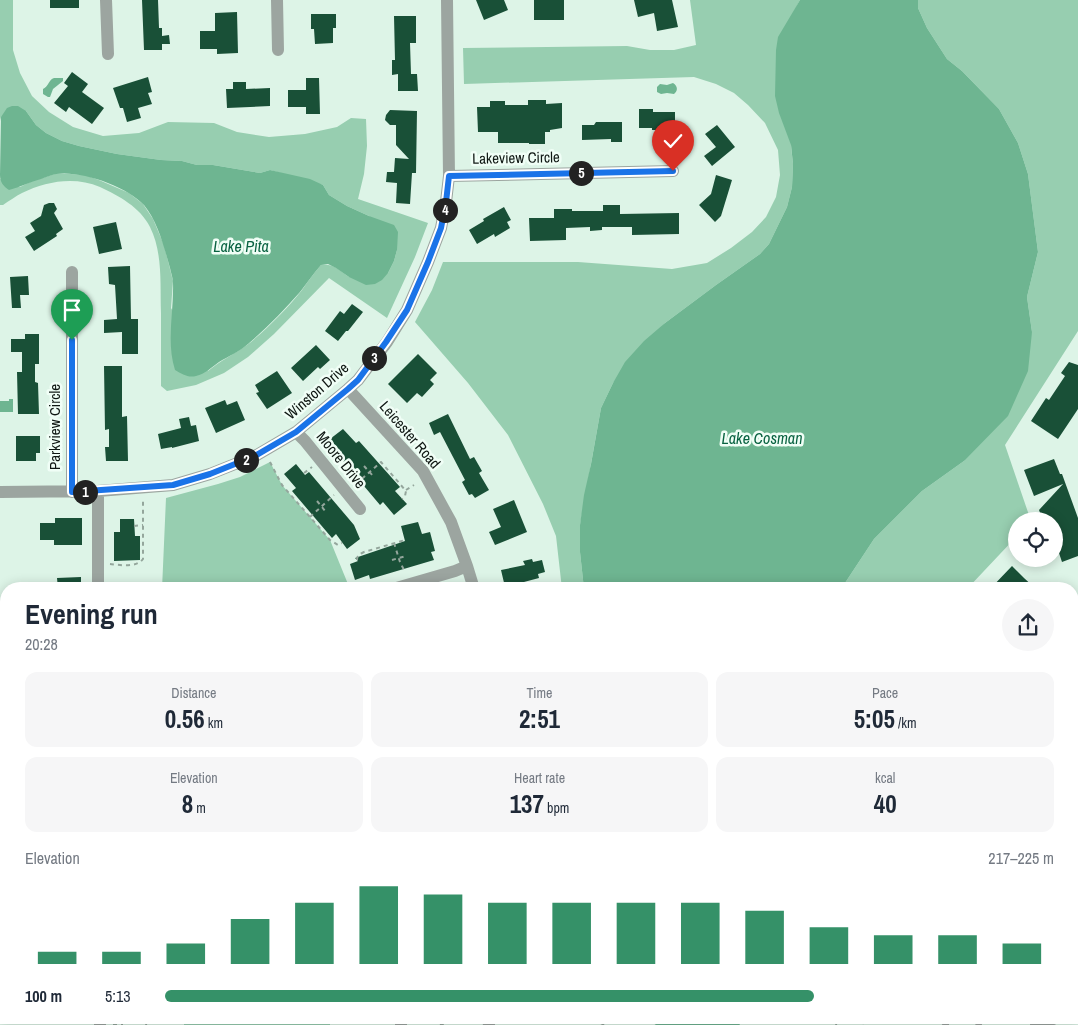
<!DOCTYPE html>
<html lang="en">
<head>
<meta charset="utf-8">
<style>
  :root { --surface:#fff; --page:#f6f6f7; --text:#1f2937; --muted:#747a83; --accent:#359168 }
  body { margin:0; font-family:"Archivo Narrow",sans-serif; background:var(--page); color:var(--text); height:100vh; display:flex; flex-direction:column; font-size:19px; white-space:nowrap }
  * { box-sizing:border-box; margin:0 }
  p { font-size:16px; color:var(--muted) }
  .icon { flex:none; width:28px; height:28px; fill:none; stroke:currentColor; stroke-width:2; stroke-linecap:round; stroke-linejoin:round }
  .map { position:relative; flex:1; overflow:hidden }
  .panel { position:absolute; left:0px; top:582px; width:1079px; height:442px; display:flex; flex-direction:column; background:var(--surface); border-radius:20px 20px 0 0; box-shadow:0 2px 12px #0003 }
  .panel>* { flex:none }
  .buttons { position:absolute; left:1008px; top:512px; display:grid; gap:10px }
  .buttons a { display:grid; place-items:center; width:55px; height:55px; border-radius:50%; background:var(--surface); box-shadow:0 2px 12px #0003; font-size:25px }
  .pin { position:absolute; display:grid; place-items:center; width:42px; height:42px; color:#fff; margin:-51px -21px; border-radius:50% 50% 50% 0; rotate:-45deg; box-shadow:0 0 5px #0007 }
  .pin .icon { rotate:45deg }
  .km { position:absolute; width:25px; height:25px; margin:-12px; border-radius:50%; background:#222; color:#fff; font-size:14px; line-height:25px; text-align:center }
  .round { display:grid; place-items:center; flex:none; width:52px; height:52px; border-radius:26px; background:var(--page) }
  .headline { display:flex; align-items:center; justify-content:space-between; height:85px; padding:0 25px }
  h1 { font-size:28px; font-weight:700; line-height:38px }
  .metrics { display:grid; grid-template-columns:repeat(3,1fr); gap:8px; height:85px; padding:5px 25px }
  .metrics div { display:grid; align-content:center; border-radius:12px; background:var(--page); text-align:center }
  .metrics b { font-size:25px; font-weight:700 }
  .metrics small { font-size:14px; font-weight:400 }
  .metrics p { font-size:14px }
  .chart { height:140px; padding:10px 25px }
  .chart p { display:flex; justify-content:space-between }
  .chart svg { width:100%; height:90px; margin-top:5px; stroke:var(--accent); stroke-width:6 }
  ul { padding:0 25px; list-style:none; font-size:16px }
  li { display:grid; grid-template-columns:80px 60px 1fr; align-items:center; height:38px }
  li i { height:12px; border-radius:6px; background:var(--accent) }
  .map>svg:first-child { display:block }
  .green { fill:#97ceb0 }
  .water { fill:#6eb591 }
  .building { fill:#195037 }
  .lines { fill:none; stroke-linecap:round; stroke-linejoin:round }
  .path { stroke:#94a69c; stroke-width:2; stroke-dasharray:4 4; stroke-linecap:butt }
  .service { stroke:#9ca5a0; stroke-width:6 }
  .minor { stroke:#9ca5a0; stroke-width:12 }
  .route-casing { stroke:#fff; stroke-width:10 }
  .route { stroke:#1a73e8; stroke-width:6 }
  .labels { text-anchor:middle; stroke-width:5; stroke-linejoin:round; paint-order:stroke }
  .street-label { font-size:15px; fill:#0e1612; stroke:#f0fef6 }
  .water-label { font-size:16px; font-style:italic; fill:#086241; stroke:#f0fef6 }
</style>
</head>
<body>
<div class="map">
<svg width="1078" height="1025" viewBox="0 0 1078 1025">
  <rect width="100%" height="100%" fill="#ddf4e7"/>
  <path class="green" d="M 0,0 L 13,0 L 13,50 L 20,73 L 32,96 L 49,112 L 73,127 L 103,136 L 139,133 L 168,122 L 214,123 L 237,132 L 269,137 L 305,134 L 337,127 L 351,118 L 366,119 L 367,146 L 364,174 L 358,199 L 428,223 L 415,257 L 387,318 L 329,278 L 274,334 L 248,357 L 224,373 L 196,385 L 167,391 L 161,386 C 161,362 161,337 161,313 C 160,285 163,253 150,227 C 140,207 119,196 100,187 C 75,176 46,181 22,193 C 16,196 9,201 3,205 L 0,205 L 0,175 L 0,179 L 20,187 L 32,181 L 55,174 L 71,174 L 85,175 L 99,180 L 129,193 L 143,204 L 153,219 L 164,245 L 173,281 L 171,308 L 208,371 C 220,361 234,354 247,345 C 264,332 289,307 302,290 C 308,281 314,273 321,265 C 333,263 339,270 349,277 L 388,273 L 394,261 L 397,250 L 369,216 L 347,206 L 329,195 L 323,185 L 270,170 L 260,173 L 213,165 L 197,165 L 182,161 L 161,160 L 117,154 L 79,146 L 62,141 L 46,133 L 36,125 L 26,111 L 1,117 L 0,121 Z
    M 690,0 L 800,0 L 791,17 L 791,146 L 793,164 L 792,187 L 787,207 L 769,244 L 760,254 L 716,285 L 665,323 L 613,383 L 601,408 L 580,525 L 580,552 L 584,589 L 562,589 L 556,536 L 543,504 L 508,435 L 468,383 L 415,322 L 432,290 L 443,262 L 578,262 L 672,269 L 707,263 L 731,248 L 752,232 L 766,217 L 776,197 L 780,175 L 778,150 L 765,123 L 748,105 L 734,93 L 716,84 L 694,77 L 464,84 L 463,48 L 627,46 L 650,50 L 674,50 L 696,45 Z
    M 918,0 L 1078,0 L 1078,331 L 1005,445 L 1031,521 L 1016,521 L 1016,537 L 967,589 L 841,589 L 874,539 L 922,491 L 964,461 L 1032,332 L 1027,297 L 1038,252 L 1028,174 L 1018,143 L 999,109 L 962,71 L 947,59 L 927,28 L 918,8 Z
    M 270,462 L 282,485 L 330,540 L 350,589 L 162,589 L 166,498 L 218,484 L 240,477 Z
    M 0,750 L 6,751 L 6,871 L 0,871 Z
    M 1078,802 L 1078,903 L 1072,897 L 1073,808 Z
    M 184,1019 L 330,1019 L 330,1025 L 184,1025 Z"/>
  <path class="water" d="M 800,0 L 918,0 L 918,8 L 927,28 L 947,59 L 962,71 L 999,109 L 1018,143 L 1028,174 L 1038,252 L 1027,297 L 1032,332 L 1028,371 L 1008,416 L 964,461 L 922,491 L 874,539 L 841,589 L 584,589 L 580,552 L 580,525 L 584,495 L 591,464 L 601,408 L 613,383 L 625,362 L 644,341 L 665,323 L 716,285 L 760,254 L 769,244 L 787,207 L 792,187 L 793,164 L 791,145 L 779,113 L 775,96 L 776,50 L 778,37 Z
    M 54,78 L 63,78 L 63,81 L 53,89 L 50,97 L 48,97 L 43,94 L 43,89 C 49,86 49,79 54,78 Z
    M 673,83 C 678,86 678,91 674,94 L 667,93 L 661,94 L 657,92 L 657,87 L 660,84 L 667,85 Z
    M 12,106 L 18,106 L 26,111 L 36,125 L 46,133 L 62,141 L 79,146 L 117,154 L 161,160 L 182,161 L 197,165 L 213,165 L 260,173 L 270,170 L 310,179 L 323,185 L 329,195 L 347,206 L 369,216 L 394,225 L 398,232 L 397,250 L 394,261 L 388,273 L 382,280 L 375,284 L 366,285 L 349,277 L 336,268 L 328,264 L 321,265 C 313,274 307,283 300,292 C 284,310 267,328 248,344 C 240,351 229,356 219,362 C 212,367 205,374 196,376 C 188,378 182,374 175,370 C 166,342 174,312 173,283 C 173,278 171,273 170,268 C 164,247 158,222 144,205 C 127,186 80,170 56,174 C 51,175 46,177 41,179 C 30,182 20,187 9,190 C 3,186 0,182 0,175 L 1,117 L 7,108 Z
    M 9,399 L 13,399 L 13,412 L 0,412 L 0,401 L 9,401 Z
    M 647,1019 L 736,1019 L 740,1025 L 656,1025 Z"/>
  <path class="building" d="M 50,0 L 79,0 L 79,8 L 50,8 Z
    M 142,0 L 158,0 L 159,28 L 162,28 L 162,36 L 169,35 L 170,44 L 162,44 L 162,50 L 144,50 Z
    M 476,0 L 504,0 L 508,10 L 484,20 Z
    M 534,0 L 564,0 L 564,20 L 534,20 Z
    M 634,0 L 672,0 L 678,27 L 657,31 L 654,13 L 638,17 Z
    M 237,12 L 238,53 L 217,54 L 217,49 L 200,49 L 200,31 L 215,31 L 215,13 Z
    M 311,14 L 336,14 L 336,28 L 333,28 L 333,43 L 315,44 L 314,29 L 311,29 Z
    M 394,16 L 416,16 L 416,43 L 410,43 L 411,74 L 417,74 L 418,91 L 398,91 L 398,74 L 392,75 L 392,60 L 395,60 Z
    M 72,72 L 88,84 L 82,92 L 104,108 L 92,124 L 69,107 L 66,112 L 54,103 L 68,86 L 64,83 Z
    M 148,77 L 152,92 L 148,93 L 152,104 L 138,108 L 141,118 L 127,122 L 123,108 L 120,108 L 113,88 Z
    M 306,78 L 319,78 L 320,114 L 306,114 L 306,107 L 288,107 L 288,90 L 306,90 Z
    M 233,82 L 246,82 L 246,89 L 270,88 L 270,106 L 227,108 L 226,89 L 233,89 Z
    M 528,100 L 546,100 L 546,104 L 562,103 L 562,128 L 550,130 L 550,132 L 545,132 L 545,144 L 529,144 L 529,143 L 498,143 L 498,132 L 478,132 L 477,107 L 490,107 L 490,101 L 505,101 L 505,105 L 528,105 Z
    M 639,109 L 653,109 L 653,112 L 675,112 L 675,130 L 668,130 L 668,134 L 659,134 L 659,130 L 652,130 L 652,128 L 639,128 Z
    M 390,110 L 417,111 L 416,173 L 412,173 L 410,204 L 396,203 L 397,183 L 386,182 L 387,172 L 394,172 L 395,158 L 409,159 L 396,145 L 396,125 L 390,125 L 385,120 L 386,115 Z
    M 596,122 L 622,122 L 622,142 L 611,142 L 611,139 L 582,140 L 582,125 L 594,125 Z
    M 717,125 L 735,147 L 712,166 L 704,156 L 716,147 L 705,134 Z
    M 716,175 L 732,180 L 721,216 L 715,222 L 699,205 L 711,194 Z
    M 49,203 L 54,203 L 57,209 L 54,213 L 63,229 L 56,234 L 57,236 L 34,251 L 25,237 L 35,231 L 30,223 L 41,216 L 44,205 Z
    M 603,205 L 620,205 L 620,214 L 679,213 L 679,234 L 632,235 L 632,227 L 602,227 L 602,230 L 590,231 L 590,227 L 566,228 L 566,240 L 530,241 L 529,218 L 554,218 L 554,209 L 572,209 L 572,211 L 603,211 Z
    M 504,207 L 511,220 L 507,222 L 510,228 L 495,237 L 494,234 L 477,244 L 469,230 L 484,221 L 483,219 Z
    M 116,222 L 122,249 L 99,254 L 93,227 Z
    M 130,266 L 131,319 L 138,319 L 138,354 L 122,354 L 122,332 L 104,333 L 104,320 L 117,319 L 115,285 L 109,284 L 108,267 Z
    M 28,276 L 29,295 L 20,295 L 21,308 L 12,308 L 10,277 Z
    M 352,304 L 363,312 L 348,331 L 346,331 L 338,341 L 325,331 L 340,311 L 344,314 Z
    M 25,334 L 39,334 L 39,364 L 35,364 L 35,382 L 38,383 L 39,414 L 18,414 L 17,372 L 22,372 L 22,352 L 11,352 L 11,339 L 25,339 Z
    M 316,345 L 330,360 L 320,369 L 318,367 L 303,381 L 291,368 Z
    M 418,354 L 437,373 L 430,380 L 434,384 L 422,397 L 417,393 L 407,403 L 388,384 Z
    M 1069,362 L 1078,365 L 1078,409 L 1058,439 L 1031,421 L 1046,398 L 1049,400 L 1065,376 L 1061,373 Z
    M 104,366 L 122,366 L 122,417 L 127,416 L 128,461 L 106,461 L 105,447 L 109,447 L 109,429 L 105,430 Z
    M 277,371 L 292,393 L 267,409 L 256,393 L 259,392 L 255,385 Z
    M 225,400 L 227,405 L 237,401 L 245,420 L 216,433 L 205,408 Z
    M 448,414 L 470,459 L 474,457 L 482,471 L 479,473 L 489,490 L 475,498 L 472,494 L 469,495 L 462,482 L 465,480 L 440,432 L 434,435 L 429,423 Z
    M 189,417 L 191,426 L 196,425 L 199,441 L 172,448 L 172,447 L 161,449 L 158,434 L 181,428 L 179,419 Z
    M 343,429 L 356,443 L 359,441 L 400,487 L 395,491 L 407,504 L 394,515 L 383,502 L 380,505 L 337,454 L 340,451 L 330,439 Z
    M 16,436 L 40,436 L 40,453 L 36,453 L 36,461 L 16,461 Z
    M 1054,459 L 1060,474 L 1062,474 L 1078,518 L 1078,556 L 1062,562 L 1054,538 L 1054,521 L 1043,521 L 1039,510 L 1063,484 L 1034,496 L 1024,470 Z
    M 296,464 L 305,475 L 309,472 L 354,525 L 360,539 L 347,549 L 336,534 L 332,538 L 292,491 L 296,488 L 284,474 Z
    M 514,500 L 527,532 L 495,545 L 489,532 L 501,527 L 493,509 Z
    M 55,518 L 82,518 L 82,545 L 54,545 L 54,540 L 40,540 L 40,523 L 55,523 Z
    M 120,519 L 134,519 L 135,536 L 140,536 L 140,560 L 114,561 L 114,532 L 120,532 Z
    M 418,522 L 422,534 L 430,532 L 435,551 L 431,552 L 434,560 L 370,579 L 369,575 L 355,580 L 350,564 L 358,561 L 355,558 L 405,541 L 401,526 Z
    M 532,559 L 533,562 L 542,560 L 545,572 L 538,574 L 539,578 L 505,587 L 501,570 L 525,565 L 523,561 Z
    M 1012,566 L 1024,578 L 1036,589 L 990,589 Z
    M 81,577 L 81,589 L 58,589 L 57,578 Z"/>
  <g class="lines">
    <path class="path" d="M 331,457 L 337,451 L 339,452
      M 270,462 L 282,485 L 330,540 L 338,545 L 342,543
      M 364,466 L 374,477
      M 304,473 L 312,467
      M 356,484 L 381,462 L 406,491 L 405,496 L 402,499
      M 406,490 L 414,485
      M 317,501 L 326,512
      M 310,517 L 334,495
      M 134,526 L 143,525
      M 394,543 L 400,562 L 405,572
      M 357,560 C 357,555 360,554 364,552 L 405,540
      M 392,560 L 406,556
      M 110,564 C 121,565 136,568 143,559 L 143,501
      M 1072,931 L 1078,926
      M 1072,953 L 1078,959
      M 1076,970 L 1078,967
      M 1072,994 L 1078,992
      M 594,1019 L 604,1025
      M 756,1019 L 760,1025
      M 909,1021 L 909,1019
      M 113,1024 L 123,1024
      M 146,1025 L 147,1019
      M 440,1025 L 443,1024 L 446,1019
      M 836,1025 L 837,1019"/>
    <path class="service" d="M 1072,912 L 1074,911
      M 860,1019 L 863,1021
      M 942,1019 L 946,1025
      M 976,1019 L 979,1025"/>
    <path class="minor" d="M 106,0 L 108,54
      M 277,0 L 278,50
      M 449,176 L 673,171
      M 72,272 L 72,492
      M 348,389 L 423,471 L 451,522 L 467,566 L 474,589
      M 296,432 L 305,441 L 360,509
      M 98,491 L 98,589
      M 0,492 L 98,491 L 173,485 L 210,474 L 255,456 L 296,432 L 348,389 L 358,380 L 387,342 L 407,310 L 428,262 L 441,228 L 446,202 L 449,176 L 447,0
      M 393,589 L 455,571 L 467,566
      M 0,679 L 6,679
      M 1072,717 L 1078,722
      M 1072,784 L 1078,779
      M 1072,1012 L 1078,1010
      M 100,1019 L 100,1025
      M 401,1019 L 401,1025
      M 488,1019 L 489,1025
      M 1036,1025 L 1053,1019"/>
  </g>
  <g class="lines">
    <g class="route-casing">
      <path id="route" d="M 72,340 L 72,492 L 173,485 L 210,474 L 255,456 L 296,432 L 348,389 L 358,380 L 386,342 L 407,310 L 428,262 L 441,228 L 446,202 L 449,176 L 673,171"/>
    </g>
    <use href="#route" class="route"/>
  </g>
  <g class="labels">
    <g class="street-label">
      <text transform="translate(516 158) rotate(-1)" y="5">Lakeview Circle</text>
      <text transform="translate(317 391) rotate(-41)" y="5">Winston Drive</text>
      <text transform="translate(55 427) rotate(-90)" y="5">Parkview Circle</text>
      <text transform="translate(410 435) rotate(49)" y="5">Leicester Road</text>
      <text transform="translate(341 460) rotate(51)" y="5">Moore Drive</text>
    </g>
    <g class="water-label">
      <text x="241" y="252">Lake Pita</text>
      <text x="762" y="444">Lake Cosman</text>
    </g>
  </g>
</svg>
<div class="buttons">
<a><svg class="icon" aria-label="locate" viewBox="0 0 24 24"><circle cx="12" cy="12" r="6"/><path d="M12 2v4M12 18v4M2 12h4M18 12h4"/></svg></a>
</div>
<div class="pin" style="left:72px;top:340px;background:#1e9e55"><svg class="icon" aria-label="arrive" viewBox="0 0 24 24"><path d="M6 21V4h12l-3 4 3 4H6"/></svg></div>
<div class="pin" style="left:673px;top:171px;background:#d93025"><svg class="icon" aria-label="check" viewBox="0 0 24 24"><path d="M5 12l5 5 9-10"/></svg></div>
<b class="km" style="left:85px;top:492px">1</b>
<b class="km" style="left:246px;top:460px">2</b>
<b class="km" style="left:374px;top:358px">3</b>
<b class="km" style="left:445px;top:210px">4</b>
<b class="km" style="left:581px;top:173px">5</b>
<section class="panel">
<div class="headline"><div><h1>Evening run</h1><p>20:28</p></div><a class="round"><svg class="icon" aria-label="share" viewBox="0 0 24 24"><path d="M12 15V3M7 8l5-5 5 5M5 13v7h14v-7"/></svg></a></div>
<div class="metrics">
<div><p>Distance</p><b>0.56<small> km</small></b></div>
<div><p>Time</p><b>2:51</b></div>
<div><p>Pace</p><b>5:05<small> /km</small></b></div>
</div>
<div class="metrics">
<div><p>Elevation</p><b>8<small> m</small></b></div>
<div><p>Heart rate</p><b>137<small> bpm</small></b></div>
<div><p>kcal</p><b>40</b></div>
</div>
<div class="chart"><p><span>Elevation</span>217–225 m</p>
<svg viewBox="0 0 160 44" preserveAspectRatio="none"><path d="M5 44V38M15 44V38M25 44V34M35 44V22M45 44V14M55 44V6M65 44V10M75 44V14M85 44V14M95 44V14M105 44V14M115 44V18M125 44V26M135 44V30M145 44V30M155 44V34"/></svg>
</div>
<ul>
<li><b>100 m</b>5:13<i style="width:73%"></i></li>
</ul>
</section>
</div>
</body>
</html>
